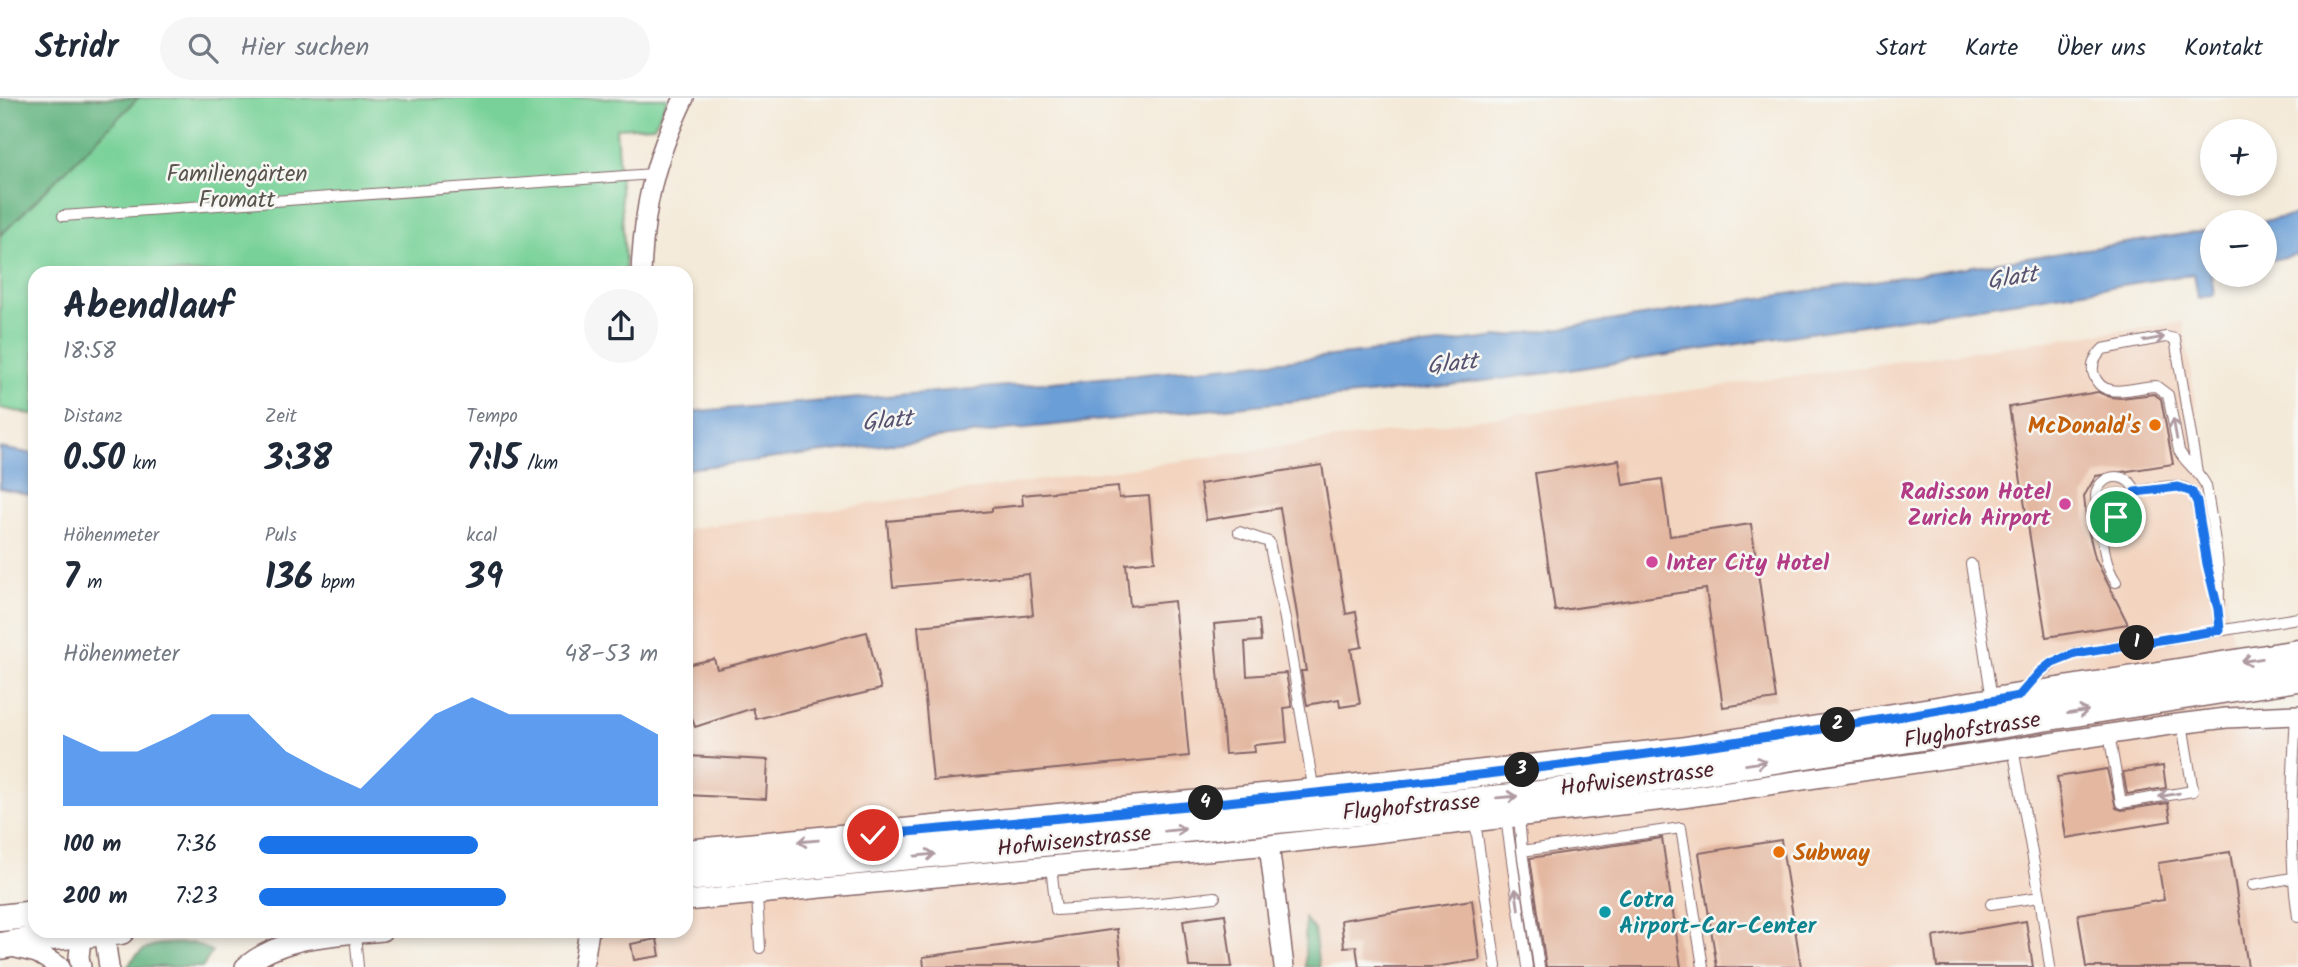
<!DOCTYPE html>
<html lang="de">
<head>
<meta charset="utf-8">
<style>
  :root { --surface:#fff; --page:#f6f6f7; --text:#1f2937; --muted:#747a83; --line:#e0e1e3; --accent:#1a73e8 }
  body { margin:0; font-family:Kalam,sans-serif; background:var(--page); color:var(--text); height:100vh; display:flex; flex-direction:column; font-size:26px; white-space:nowrap }
  * { box-sizing:border-box; margin:0 }
  p { font-size:23px; color:var(--muted) }
  .icon { flex:none; width:38px; height:38px; fill:none; stroke:currentColor; stroke-width:2; stroke-linecap:round; stroke-linejoin:round }
  .map { position:relative; flex:1; overflow:hidden }
  .panel { position:absolute; left:28px; top:168px; width:665px; height:672px; display:flex; flex-direction:column; background:var(--surface); border-radius:21px; box-shadow:0 4px 10px #0003 }
  .panel>* { flex:none }
  .controls { position:absolute; left:2200px; top:21px; display:grid; gap:14px }
  .controls a { display:grid; place-items:center; width:77px; height:77px; border-radius:50%; background:var(--surface); box-shadow:0 4px 10px #0003; font-size:35px }
  .pin { position:absolute; display:grid; place-items:center; width:60px; height:60px; color:#fff; margin:-30px; border:4px solid #fff; border-radius:50%; box-shadow:0 2px 7px #0007 }
  .km { position:absolute; width:35px; height:35px; margin:-18px; border-radius:50%; background:#222; color:#fff; font-size:19px; line-height:35px; text-align:center }
  .round { display:grid; place-items:center; flex:none; width:74px; height:74px; border-radius:37px; background:var(--page) }
  .summary { display:flex; align-items:center; justify-content:space-between; height:119px; padding:0 35px }
  h1 { font-size:38px; font-weight:700; line-height:52px }
  .metrics { display:grid; grid-template-columns:repeat(3,1fr); gap:10px; height:119px; padding:7px 35px }
  .metrics div { display:grid; align-content:center }
  .metrics b { font-size:35px; font-weight:700 }
  .metrics small { font-size:19px; font-weight:400 }
  .metrics p { font-size:19px }
  .chart { height:196px; padding:14px 35px }
  .chart p { display:flex; justify-content:space-between }
  .chart svg { width:100%; height:126px; margin-top:7px; fill:var(--accent); opacity:.7 }
  ul { padding:0 35px; list-style:none; font-size:23px }
  li { display:grid; grid-template-columns:112px 84px 1fr; align-items:center; height:52px }
  li i { height:18px; border-radius:9px; background:var(--accent) }
  header { display:flex; align-items:center; gap:42px; box-sizing:border-box; height:98px; padding:0 35px; background:var(--surface); border-bottom:2px solid var(--line) }
  header strong { font-size:33px }
  nav { display:flex; gap:38px; margin-inline-start:auto; font-size:24px }
  .search { width:490px; height:63px; background:var(--page); display:flex; align-items:center; gap:18px; box-sizing:border-box; padding:0 24px; border-radius:38px; color:var(--muted); font-size:26px }
  .map>svg:first-child { display:block }
  .built { fill:#f3d4bf }
  .green { fill:#78d198; stroke:#617862; stroke-width:2 }
  .forest { fill:#62b380; stroke:#566956; stroke-width:2 }
  .water { fill:#6a9ed6; stroke:#5a5e80; stroke-width:2 }
  .building { fill:#e3b7a0 }
  .lines { fill:none; stroke-linecap:round; stroke-linejoin:round }
  .lane-casing { stroke:#866668; stroke-width:12 }
  .street-casing { stroke:#866668; stroke-width:22 }
  .secondary-casing { stroke:#866668; stroke-width:29 }
  .lane { stroke:#fff; stroke-width:10 }
  .street { stroke:#fff; stroke-width:19 }
  .secondary { stroke:#fff; stroke-width:26 }
  .oneway { stroke:#ae9aa0 }
  .route-casing { stroke:#fff; stroke-width:14 }
  .route { stroke:#1a73e8; stroke-width:9 }
  .food-dot { fill:#e8710a; stroke:#f6f6f2; stroke-width:2.5 }
  .hotel-dot { fill:#d1479c; stroke:#f6f6f2; stroke-width:2.5 }
  .culture-dot { fill:#0f9aa8; stroke:#f6f6f2; stroke-width:2.5 }
  .labels { text-anchor:middle; stroke-width:5; stroke-linejoin:round; paint-order:stroke }
  .park-label { font-size:23px; fill:#58544c; stroke:#f6f6f2 }
  .food-label { font-size:23px; font-weight:bold; fill:#c56008; stroke:#f6f6f2; text-anchor:end }
  .hotel-label { font-size:23px; font-weight:bold; fill:#b23c85; stroke:#f6f6f2; text-anchor:end }
  .street-label { font-size:23px; fill:#4a1f2b; stroke:#f6f6f2 }
  .culture-label { font-size:23px; font-weight:bold; fill:#0d838f; stroke:#f6f6f2; text-anchor:start }
  .water-label { font-size:24px; font-style:italic; fill:#57526f; stroke:#f6f6f2 }
</style>
</head>
<body>
<header>
<strong>Stridr</strong>
<div class="search"><svg class="icon" aria-label="search" viewBox="0 0 24 24"><circle cx="10" cy="10" r="6"/><path d="M15 15l6 6"/></svg>Hier suchen</div>
<nav><a>Start</a><a>Karte</a><a>Über uns</a><a>Kontakt</a></nav>
</header>
<div class="map">
<svg width="2298" height="869" viewBox="0 0 2298 869">
  <rect width="100%" height="100%" fill="#f6f6f2"/>
  <filter id="ink" filterUnits="userSpaceOnUse"><feTurbulence type="fractalNoise" baseFrequency=".0143" numOctaves="2"/><feDisplacementMap in="SourceGraphic" scale="14" xChannelSelector="R" yChannelSelector="G"/><feConvolveMatrix kernelMatrix="1 2 1 2 8 2 1 2 1" color-interpolation-filters="sRGB"/></filter>
  <filter id="wash" filterUnits="userSpaceOnUse"><feTurbulence type="fractalNoise" baseFrequency=".00686" numOctaves="4" result="noise"/><feDisplacementMap in="SourceGraphic" scale="28" xChannelSelector="R" yChannelSelector="G"/><feGaussianBlur stdDeviation="1.57" result="paint"/><feColorMatrix in="noise" values="0 0 0 0 0 0 0 0 0 0 0 0 0 0 0 0 0 1.4 0 .05"/><feComposite in="paint" operator="in"/></filter>
  <g filter="url(#wash)">
    <rect width="100%" height="100%" fill="#f4ead9"/>
    <path class="built" d="M 2183,224 L 2247,636 L 2298,636 L 2298,869 L 587,869 L 594,833 L 686,833 L 686,449 L 688,431 Z"/>
    <path class="green" d="M 138,0 L 667,0 L 667,2 L 654,28 L 616,30 L 626,175 L 35,175 L 35,317 L 0,310 L 0,138 Z"/>
    <path class="forest" d="M 0,0 L 138,0 L 0,138 Z
      M 1305,821 L 1314,832 L 1319,869 L 1305,869 Z
      M 193,845 L 212,853 L 203,869 L 127,869 C 145,841 163,846 193,845 Z"/>
    <path class="water" d="M 2298,117 L 2298,156 L 2265,164 L 2264,124 L 2256,124 Z
      M 2212,132 L 2211,174 L 2214,197 L 2198,200 L 2194,176 L 1556,274 L 1427,290 L 1005,332 L 686,371 L 686,314 C 963,292 1240,271 1516,237 Z
      M 0,350 L 35,356 L 35,398 L 0,390 Z"/>
    <g id="blocks">
      <path class="building" d="M 2098,294 L 2110,299 L 2121,300 L 2154,296 L 2161,301 L 2173,366 L 2096,378 L 2084,398 L 2087,427 L 2095,460 L 2128,526 L 2046,539 L 2009,309 Z
        M 1619,362 L 1623,387 L 1662,381 L 1670,438 L 1751,426 L 1776,601 L 1723,609 L 1706,491 L 1555,513 L 1535,375 Z
        M 1322,367 L 1346,516 L 1356,514 L 1362,549 L 1351,551 L 1360,606 L 1340,609 L 1339,601 L 1307,607 L 1301,573 L 1306,573 L 1280,410 L 1206,422 L 1200,386 Z
        M 1118,388 L 1119,400 L 1149,398 L 1155,463 L 1126,466 L 1130,508 L 1174,503 L 1189,658 L 933,683 L 918,528 L 1033,517 L 1029,476 L 893,489 L 887,423 L 992,413 L 992,410 L 1023,407 L 1022,397 Z
        M 1259,522 L 1261,543 L 1245,544 L 1247,578 L 1286,575 L 1292,609 L 1284,610 L 1287,644 L 1254,647 L 1255,654 L 1225,656 L 1214,526 Z
        M 867,534 L 881,591 L 756,621 L 753,610 L 695,629 L 686,603 L 686,567 L 714,561 L 717,571 Z
        M 686,658 L 768,662 L 766,701 L 686,697 Z
        M 2163,668 L 2166,690 L 2127,696 L 2123,674 Z
        M 2107,671 L 2116,710 L 2122,712 L 2168,705 L 2171,723 L 2066,740 L 2057,679 Z
        M 1662,740 L 1681,869 L 1546,869 L 1530,760 Z
        M 1781,742 L 1801,869 L 1717,869 L 1699,755 Z
        M 2230,754 L 2248,869 L 2086,869 L 2078,816 L 2164,802 L 2158,765 Z
        M 1472,802 L 1480,862 L 1433,869 L 1359,869 L 1356,848 L 1344,849 L 1341,822 Z
        M 1225,816 L 1232,869 L 1189,869 L 1183,822 Z
        M 2026,823 L 2033,869 L 1937,869 L 1933,839 Z
        M 1117,831 L 1122,869 L 924,869 L 923,859 Z
        M 657,841 L 660,858 L 634,862 L 631,846 Z"/>
    </g>
  </g>
  <g filter="url(#ink)">
    <use href="#blocks" fill-opacity="0" stroke="#866668" stroke-width="2"/>
    <g class="lines">
      <g class="lane-casing">
        <path id="lane" d="M 63,118 L 653,76
          M 2197,374 L 2175,241 L 2166,239 L 2103,251 C 2096,258 2090,267 2094,277 C 2103,304 2136,288 2156,288 L 2168,297 L 2179,353 C 2186,366 2200,374 2206,388 C 2212,428 2222,470 2218,511
          M2096 399a20 20 0 1 1 40 0a20 20 0 1 1-40 0Z
          M 2135,394 C 2153,391 2183,381 2195,398 L 2218,511 L 2219,532
          M 2105,416 C 2100,436 2104,467 2116,484
          M 1239,434 L 1269,444 L 1285,521 L 1314,694
          M 1971,466 L 1992,602
          M 2024,592 C 2040,574 2052,563 2075,556 L 2298,520
          M 2296,617 C 2292,685 2288,751 2298,819
          M 2109,636 L 2121,705 L 2193,693 L 2182,625
          M 1519,718 L 1522,753 L 1539,869
          M 1506,720 L 1527,869
          M 1475,723 L 1496,869
          M 1522,753 L 1681,730 L 1703,869
          M 1051,768 L 1056,812 L 1151,806 L 1215,799
          M 2253,787 L 2292,780
          M 757,797 L 760,850
          M 2040,799 L 2050,869
          M 1991,806 L 2040,799 L 2013,650
          M 355,836 L 358,869"/>
      </g>
      <g class="street-casing">
        <path id="street" d="M 641,175 C 644,106 654,63 684,0
          M 1269,747 L 1284,869
          M 686,803 L 1269,747 L 1682,700 L 2170,627 L 2226,620 L 2298,617
          M 104,833 L 109,869
          M 12,849 L 37,855 L 60,869
          M 81,869 L 79,859 L 82,833
          M 245,869 C 282,837 335,838 382,833
          M 583,869 L 589,833"/>
      </g>
      <g class="secondary-casing">
        <path id="secondary" d="M 686,755 L 1314,694 L 1679,653 L 2298,555
          M 686,780 L 1533,697 L 1685,676 L 2298,580
          M 0,820 L 35,816
          M 0,848 L 51,839 L 121,833"/>
      </g>
      <use href="#lane" class="lane"/>
      <use href="#street" class="street"/>
      <use href="#secondary" class="secondary"/>
    </g>
    <defs><path id="oneway-shaft" d="M-6 0H5M1.5-3L5.5 0L1.5 3" fill="none" stroke-width="1.6" stroke-linecap="round" stroke-linejoin="round" transform="scale(1.75)"/></defs>
    <g class="oneway">
      <use href="#oneway-shaft" transform="translate(2154 241) rotate(-10)"/>
      <use href="#oneway-shaft" transform="translate(2175 331) rotate(-100)"/>
      <use href="#oneway-shaft" transform="translate(2252 562) rotate(171)"/>
      <use href="#oneway-shaft" transform="translate(2078 614) rotate(-9)"/>
      <use href="#oneway-shaft" transform="translate(1756 665) rotate(-9)"/>
      <use href="#oneway-shaft" transform="translate(2169 697) rotate(170)"/>
      <use href="#oneway-shaft" transform="translate(1507 699) rotate(-5)"/>
      <use href="#oneway-shaft" transform="translate(1175 732) rotate(-6)"/>
      <use href="#oneway-shaft" transform="translate(808 743) rotate(175)"/>
      <use href="#oneway-shaft" transform="translate(925 757) rotate(-6)"/>
      <use href="#oneway-shaft" transform="translate(1517 801) rotate(-98)"/>
    </g>
  </g>
  <g class="lines" filter="url(#ink)">
    <g class="route-casing">
      <path id="route" d="M 873,737 C 1256,703 1640,667 2019,598 L 2040,574 L 2050,566 L 2075,556 L 2220,532 L 2218,511 L 2207,466 L 2197,404 L 2192,394 L 2178,389 L 2135,394 C 2136,408 2130,416 2116,419"/>
    </g>
    <use href="#route" class="route"/>
  </g>
  <g class="food-dot">
    <circle cx="2155" cy="327" r="7"/>
    <circle cx="1779" cy="754" r="7"/>
  </g>
  <g class="hotel-dot">
    <circle cx="2065" cy="406" r="7"/>
    <circle cx="1652" cy="464" r="7"/>
  </g>
  <circle class="culture-dot" cx="1605" cy="814" r="7"/>
  <g class="labels">
    <g class="park-label">
      <text x="237" y="83">Familiengärten<tspan x="237" dy="26">Fromatt</tspan></text>
    </g>
    <g class="food-label">
      <text x="2141" y="335">McDonald's</text>
      <text x="1793" y="762" text-anchor="start">Subway</text>
    </g>
    <g class="hotel-label">
      <text x="2051" y="401">Radisson Hotel<tspan x="2051" dy="26">Zurich Airport</tspan></text>
      <text x="1666" y="472" text-anchor="start">Inter City Hotel</text>
    </g>
    <g class="street-label">
      <text transform="translate(1972 631) rotate(-9)" y="8">Flughofstrasse</text>
      <text transform="translate(1637 680) rotate(-7)" y="8">Hofwisenstrasse</text>
      <text transform="translate(1411 708) rotate(-5)" y="8">Flughofstrasse</text>
      <text transform="translate(1074 742) rotate(-6)" y="8">Hofwisenstrasse</text>
    </g>
    <g class="culture-label">
      <text x="1619" y="809">Cotra<tspan x="1619" dy="26">Airport-Car-Center</tspan></text>
    </g>
    <g class="water-label">
      <text transform="translate(2012 179) rotate(-9)" y="8">Glatt</text>
      <text transform="translate(1452 265) rotate(-6)" y="8">Glatt</text>
      <text transform="translate(887 322) rotate(-6)" y="8">Glatt</text>
    </g>
  </g>
</svg>
<div class="controls">
<a>+</a>
<a>−</a>
</div>
<div class="pin" style="left:2116px;top:419px;background:#1e9e55"><svg class="icon" aria-label="arrive" viewBox="0 0 24 24"><path d="M6 21V4h12l-3 4 3 4H6"/></svg></div>
<div class="pin" style="left:873px;top:737px;background:#d93025"><svg class="icon" aria-label="check" viewBox="0 0 24 24"><path d="M5 12l5 5 9-10"/></svg></div>
<b class="km" style="left:2137px;top:545px">1</b>
<b class="km" style="left:1838px;top:627px">2</b>
<b class="km" style="left:1522px;top:672px">3</b>
<b class="km" style="left:1206px;top:705px">4</b>
<section class="panel">
<div class="summary"><div><h1>Abendlauf</h1><p>18:58</p></div><a class="round"><svg class="icon" aria-label="share" viewBox="0 0 24 24"><path d="M12 15V3M7 8l5-5 5 5M5 13v7h14v-7"/></svg></a></div>
<div class="metrics">
<div><p>Distanz</p><b>0.50<small> km</small></b></div>
<div><p>Zeit</p><b>3:38</b></div>
<div><p>Tempo</p><b>7:15<small> /km</small></b></div>
</div>
<div class="metrics">
<div><p>Höhenmeter</p><b>7<small> m</small></b></div>
<div><p>Puls</p><b>136<small> bpm</small></b></div>
<div><p>kcal</p><b>39</b></div>
</div>
<div class="chart"><p><span>Höhenmeter</span>48–53 m</p>
<svg viewBox="0 0 160 44" preserveAspectRatio="none"><path d="M0 44V19L10 25L20 25L30 19L40 12L50 12L60 25L70 32L80 38L90 25L100 12L110 6L120 12L130 12L140 12L150 12L160 19V44z"/></svg>
</div>
<ul>
<li><b>100 m</b>7:36<i style="width:55%"></i></li>
<li><b>200 m</b>7:23<i style="width:62%"></i></li>
</ul>
</section>
</div>
</body>
</html>
